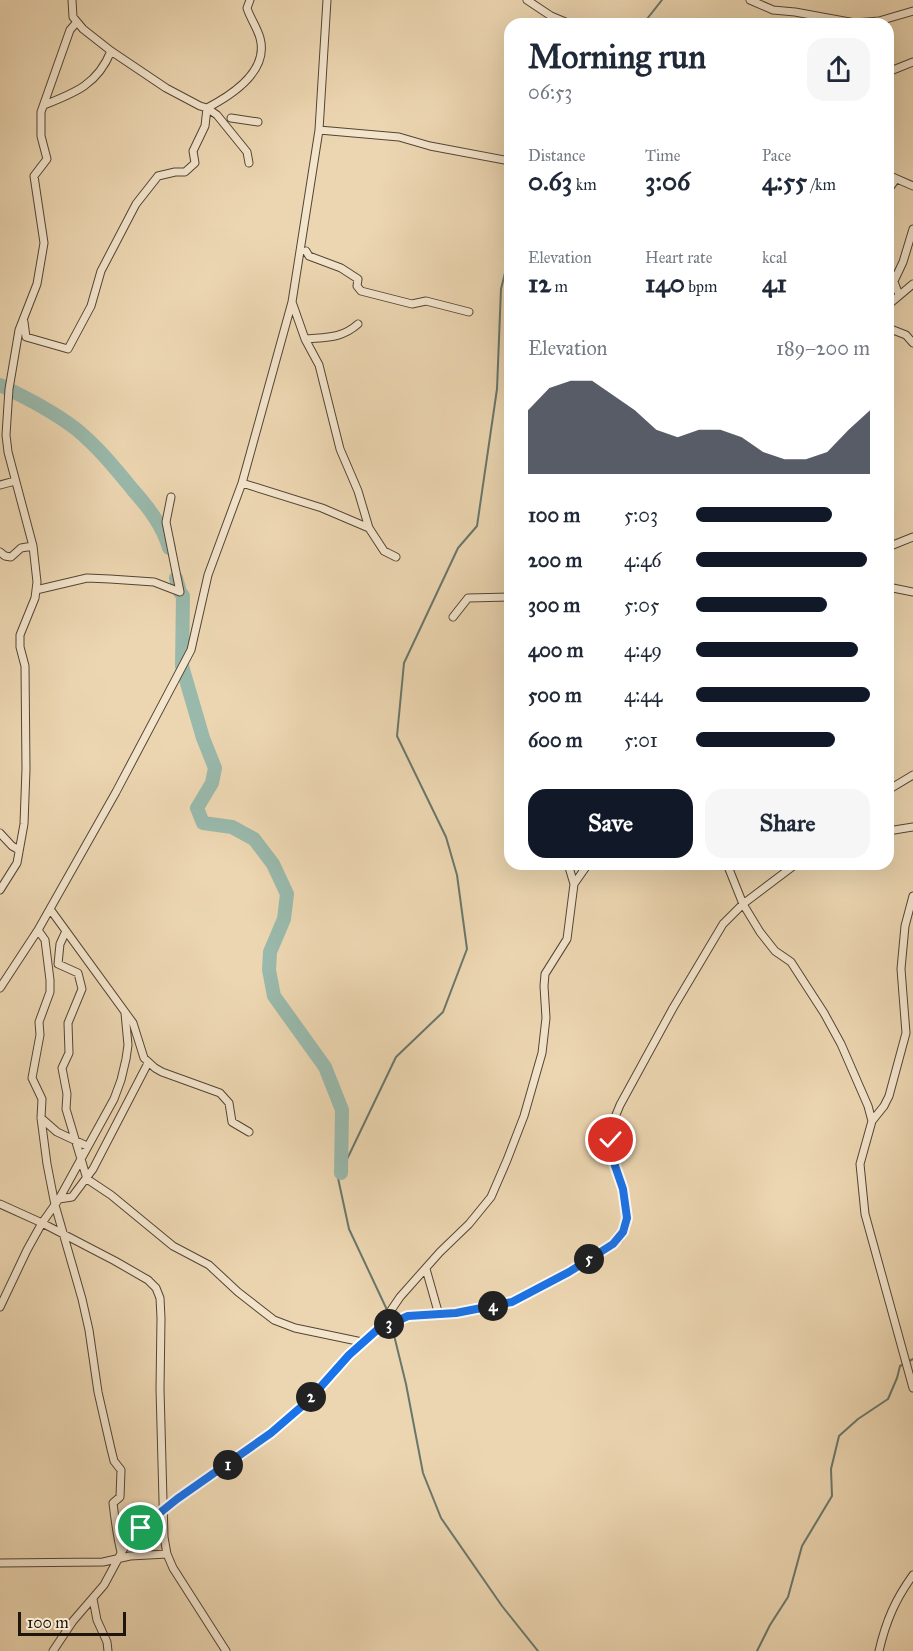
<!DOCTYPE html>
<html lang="en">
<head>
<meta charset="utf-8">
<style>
  :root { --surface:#fff; --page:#f6f6f7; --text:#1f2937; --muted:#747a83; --accent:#111827 }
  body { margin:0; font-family:"IM FELL Great Primer",serif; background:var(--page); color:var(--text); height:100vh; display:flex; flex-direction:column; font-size:22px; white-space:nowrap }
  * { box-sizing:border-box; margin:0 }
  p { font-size:20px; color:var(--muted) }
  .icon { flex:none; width:33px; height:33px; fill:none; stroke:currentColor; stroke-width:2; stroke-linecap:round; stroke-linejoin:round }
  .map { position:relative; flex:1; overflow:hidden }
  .sheet { position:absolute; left:504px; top:18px; width:390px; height:852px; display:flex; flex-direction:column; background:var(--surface); border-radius:18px; box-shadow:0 6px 24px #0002 }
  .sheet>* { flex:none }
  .scale { position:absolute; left:18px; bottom:15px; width:108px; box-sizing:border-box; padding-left:6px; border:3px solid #1f150b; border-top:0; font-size:16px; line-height:21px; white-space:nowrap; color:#1f150b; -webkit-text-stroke:4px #f3e4cc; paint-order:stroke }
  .pin { position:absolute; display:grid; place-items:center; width:51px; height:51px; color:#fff; margin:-26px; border:3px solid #fff; border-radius:50%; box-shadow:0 2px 6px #0007 }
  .km { position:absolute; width:30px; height:30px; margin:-15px; border-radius:50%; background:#222; color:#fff; font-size:16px; line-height:30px; text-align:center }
  .round { display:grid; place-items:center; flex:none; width:63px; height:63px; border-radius:18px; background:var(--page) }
  .overview { display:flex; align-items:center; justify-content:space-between; height:102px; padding:0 24px }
  h1 { font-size:33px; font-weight:700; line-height:45px }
  .metrics { display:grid; grid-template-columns:repeat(3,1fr); gap:9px; height:102px; padding:6px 24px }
  .metrics div { display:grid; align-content:center }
  .metrics b { font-size:26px; font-weight:700 }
  .metrics small { font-size:16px; font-weight:400 }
  .metrics p { font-size:16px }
  .chart { height:168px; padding:12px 24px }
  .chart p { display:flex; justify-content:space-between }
  .chart svg { width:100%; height:108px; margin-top:6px; fill:var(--accent); opacity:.7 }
  .button { display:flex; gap:12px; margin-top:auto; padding:12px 24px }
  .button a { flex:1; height:69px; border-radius:18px; background:var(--accent); color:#fff; font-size:24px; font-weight:700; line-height:69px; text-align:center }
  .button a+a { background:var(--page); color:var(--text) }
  ul { padding:0 24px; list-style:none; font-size:20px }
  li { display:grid; grid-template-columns:96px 72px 1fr; align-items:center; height:45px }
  li i { height:15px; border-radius:8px; background:var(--accent) }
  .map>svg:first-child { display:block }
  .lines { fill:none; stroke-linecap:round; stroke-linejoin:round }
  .stream { stroke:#68776c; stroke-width:2 }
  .river { stroke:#99b9ac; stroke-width:14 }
  .street-casing { stroke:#524534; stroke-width:9 }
  .street { stroke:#f3e4cc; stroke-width:7 }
  .route-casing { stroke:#fff; stroke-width:12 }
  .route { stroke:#1a73e8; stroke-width:8 }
</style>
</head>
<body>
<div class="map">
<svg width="913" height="1651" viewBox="0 0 913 1651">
  <rect width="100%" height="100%" fill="#ecd6b1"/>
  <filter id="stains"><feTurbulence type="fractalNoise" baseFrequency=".00333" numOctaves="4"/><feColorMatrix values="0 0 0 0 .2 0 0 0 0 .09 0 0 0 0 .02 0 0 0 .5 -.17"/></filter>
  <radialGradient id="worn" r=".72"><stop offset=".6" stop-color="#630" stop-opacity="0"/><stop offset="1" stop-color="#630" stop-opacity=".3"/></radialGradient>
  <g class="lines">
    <path class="stream" d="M 643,24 L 662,0
      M 388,1312 L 349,1229 L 338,1178 L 396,1057 L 443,1012 L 467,949 L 457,875 L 446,837 L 397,736 L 404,663 L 458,548 L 477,526 L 497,389 L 501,289 L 510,253
      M 392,1327 L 406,1384 L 423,1473 L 441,1518 L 502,1606 L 538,1651
      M 757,1651 L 770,1625 L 788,1597 L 802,1546 L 832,1496 L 831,1469 L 839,1436 L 858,1419 L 888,1399 L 897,1378 L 900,1366 L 913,1359"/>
    <path class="river" d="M 0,385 C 26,398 53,411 76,429 C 98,447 115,468 133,490 C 148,507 163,526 169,548
      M 176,578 L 180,592 L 183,596 L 182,666 L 203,738 L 215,768 L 212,783 L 197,808 L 203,823 L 232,827 L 254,839 L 273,864 L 287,894 L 284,919 L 270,952 L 269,970 L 274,996 L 325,1067 L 342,1110 L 341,1173"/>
    <g class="street-casing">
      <path id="street" d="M 72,0 L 73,17 L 83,29 L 111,51 L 166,88 L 200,106 L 207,108 L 217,115 L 247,152 L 249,163
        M 527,0 L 551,16 L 570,24
        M 750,0 L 773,10 L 795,12 L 855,23 L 879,21 L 913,11
        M 888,72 L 913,62
        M 44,105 C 75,93 98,84 111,51
        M 231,118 L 258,122
        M 319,130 L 399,137 L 430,146 L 510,161
        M 888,175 L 913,186
        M 888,190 L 896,179
        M 306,251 L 309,256 L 341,268 L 358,279 L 357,286 L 361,291 L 412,304 L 426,301 L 469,312
        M 888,266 L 899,295
        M 894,281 L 903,262 L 913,229
        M 292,302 L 305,339 L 319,365 L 340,449 L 358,491 L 369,528 L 384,551 L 396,557
        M 888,305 L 913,284
        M 24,322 L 26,337 L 68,349 L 91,306 L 101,271 L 136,204 L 158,176 L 175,172 L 185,172 L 195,163 L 193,151 L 205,126 L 207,108 C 232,95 269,71 260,38 C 257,27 250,18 247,8 L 250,0
        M 888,328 L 906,335 L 913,343
        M 305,339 C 326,337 341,339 358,324
        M 242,483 L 322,508 L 369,528
        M 0,485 L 15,481
        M 888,547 L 913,537
        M 0,552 L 5,556 L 11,557 L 21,548 L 33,546
        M 888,587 L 913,592
        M 36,590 L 87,578 L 110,579 L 154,582 L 180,592 L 166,522 L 171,497
        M 453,617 L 468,598 L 510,597
        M 888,790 L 913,775
        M 888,831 L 913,827
        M 0,833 L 12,846 L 19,850
        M 727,864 L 743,904 L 760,932 L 775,951 L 791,962 L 824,1013 L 841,1044 L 868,1106 L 872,1121 L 860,1164 L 865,1214 L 913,1388
        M 574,884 L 588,864
        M 0,890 L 17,863 L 24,824 L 26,769 L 25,666 L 20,647 L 20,635 L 35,598 L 37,582 L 33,546 L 8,452 L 6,435 L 9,389 L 19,330 L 37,284 L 44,243 L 34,176 L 47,159 L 41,136 L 41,112 L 70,30 L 76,23
        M 50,909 L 133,1023 L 144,1058 L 155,1068 L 162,1072 L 220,1093 L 229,1103 L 232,1122 L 249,1132
        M 38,930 L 45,940 L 50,980 L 50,992 L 39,1022 L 40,1035 L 32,1078 L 42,1099 L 41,1118 L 47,1164 L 55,1205 L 82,1299 L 89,1330 L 98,1392 L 111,1449 L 114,1461 L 121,1470 L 120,1497 L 113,1503 C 115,1520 117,1536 121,1552
        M 66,931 L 60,944 L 58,964 L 78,973 L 82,989 L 68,1023 L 69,1053 L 62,1068 L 67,1094 L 66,1109 L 87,1179 L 111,1195 L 173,1246 L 209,1265 L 238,1292 L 274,1320 L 295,1328 L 362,1342
        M 0,988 L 38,930 L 116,792 L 191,650 L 208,575 L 242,483 L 292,302 L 319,130 L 327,0
        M 41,1118 L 57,1132 L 87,1146
        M 872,1121 L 884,1106 L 889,1096 L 906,1033 L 901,969 L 905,926 L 913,896
        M 59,1199 L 72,1197 L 93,1169 L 148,1063
        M 0,1204 L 42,1223 L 115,1261 L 148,1280 L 156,1288 L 160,1298 L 161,1318 L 160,1389 L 164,1537 L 167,1554 L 173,1568 L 226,1651
        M 426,1269 L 439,1315
        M 0,1307 L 27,1250 L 42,1223 L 59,1199 L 114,1099 L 121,1080 L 126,1059 L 128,1045 L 125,1013
        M 379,1328 L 400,1297 L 440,1252 L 469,1224 L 491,1197 L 507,1160 L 524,1116 L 542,1053 L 546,1018 L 544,986 L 545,974 L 567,939 L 574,884 L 568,864
        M 0,1563 L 103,1562 L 130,1556 L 167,1554
        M 93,1599 L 97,1620 L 107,1642 L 108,1651
        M 53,1651 L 73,1621 L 104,1585 L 125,1546 L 141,1528 L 177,1499 L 271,1433 L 308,1401 L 349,1355 L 377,1330 L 408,1316 L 456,1313 L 512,1302 L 569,1272 L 619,1239 L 626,1226 L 627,1218 L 623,1189 L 612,1157 L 613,1122 L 620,1105 L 673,1008 L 723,924 L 743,904 L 796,864
        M 879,1651 C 886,1621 895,1600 913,1575"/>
    </g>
    <use href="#street" class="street"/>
  </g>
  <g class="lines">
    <g class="route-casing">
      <path id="route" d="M 141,1528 L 177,1499 L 271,1433 L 308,1401 L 349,1355 L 377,1330 L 408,1316 L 456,1313 L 512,1302 L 569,1272 L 613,1244 L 623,1232 L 627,1218 L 623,1189 L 612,1157 L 611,1140"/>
    </g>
    <use href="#route" class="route"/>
  </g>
  <rect width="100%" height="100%" filter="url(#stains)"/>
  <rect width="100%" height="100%" fill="url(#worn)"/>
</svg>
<div class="scale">100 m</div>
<div class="pin" style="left:141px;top:1528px;background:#1e9e55"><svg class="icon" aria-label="arrive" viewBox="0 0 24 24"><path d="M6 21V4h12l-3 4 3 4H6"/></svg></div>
<div class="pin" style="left:611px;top:1140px;background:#d93025"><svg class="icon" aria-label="check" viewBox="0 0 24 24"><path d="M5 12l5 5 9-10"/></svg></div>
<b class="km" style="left:228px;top:1465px">1</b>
<b class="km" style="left:311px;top:1397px">2</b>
<b class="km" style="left:389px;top:1324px">3</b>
<b class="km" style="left:493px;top:1306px">4</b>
<b class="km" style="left:589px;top:1259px">5</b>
<section class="sheet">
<div class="overview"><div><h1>Morning run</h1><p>06:53</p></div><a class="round"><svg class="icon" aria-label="share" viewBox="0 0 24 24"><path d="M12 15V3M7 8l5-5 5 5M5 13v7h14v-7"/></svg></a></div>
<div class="metrics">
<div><p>Distance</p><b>0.63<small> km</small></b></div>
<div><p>Time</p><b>3:06</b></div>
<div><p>Pace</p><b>4:55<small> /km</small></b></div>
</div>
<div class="metrics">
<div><p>Elevation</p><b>12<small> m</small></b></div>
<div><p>Heart rate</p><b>140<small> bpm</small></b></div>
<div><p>kcal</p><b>41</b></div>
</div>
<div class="chart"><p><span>Elevation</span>189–200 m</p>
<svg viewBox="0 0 160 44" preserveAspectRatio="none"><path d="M0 44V18L10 9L20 6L30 6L40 12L50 18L60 26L70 29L80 26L90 26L100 29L110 35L120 38L130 38L140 35L150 26L160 18V44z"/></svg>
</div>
<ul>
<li><b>100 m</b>5:03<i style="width:78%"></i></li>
<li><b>200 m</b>4:46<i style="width:98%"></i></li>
<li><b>300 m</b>5:05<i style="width:75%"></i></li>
<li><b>400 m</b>4:49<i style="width:93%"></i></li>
<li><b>500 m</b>4:44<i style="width:100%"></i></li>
<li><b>600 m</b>5:01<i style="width:80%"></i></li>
</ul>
<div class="button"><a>Save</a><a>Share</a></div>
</section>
</div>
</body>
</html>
